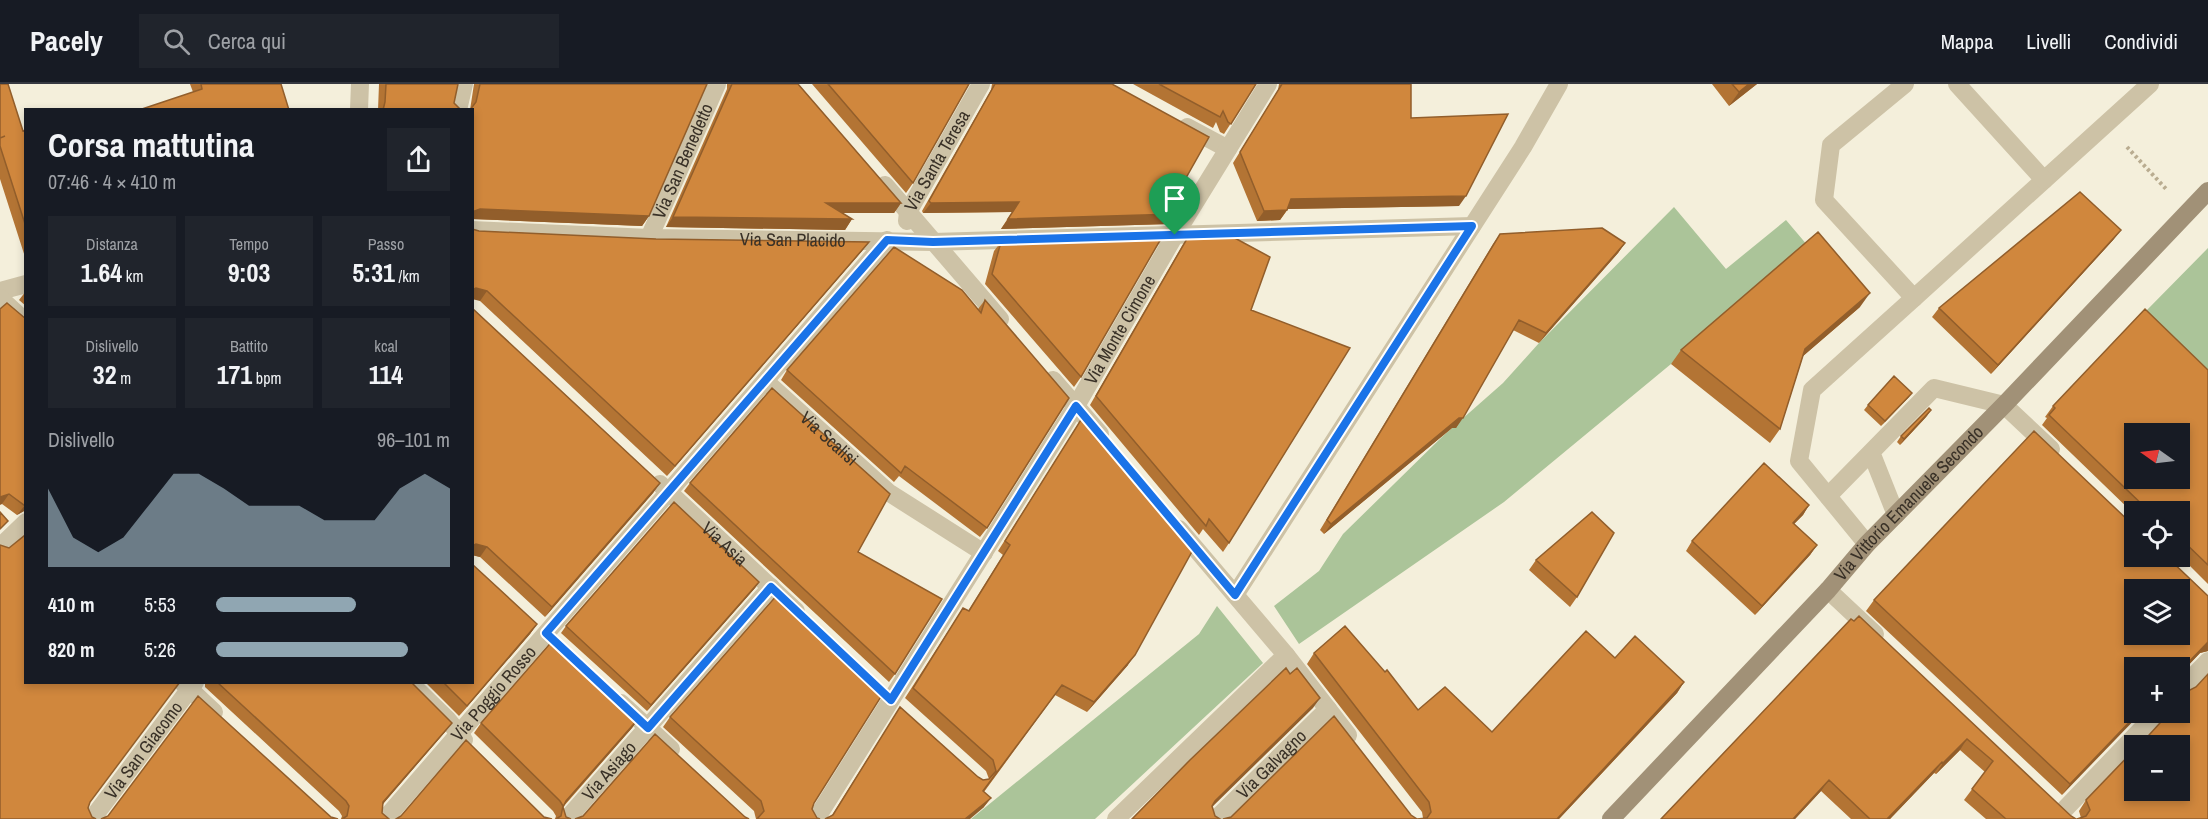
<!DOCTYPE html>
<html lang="it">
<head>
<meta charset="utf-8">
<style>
  :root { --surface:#171b24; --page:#20242c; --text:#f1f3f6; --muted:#9ea1a6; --line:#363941; --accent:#90a6b2 }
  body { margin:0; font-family:"Archivo Narrow",sans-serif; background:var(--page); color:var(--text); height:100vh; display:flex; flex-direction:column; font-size:22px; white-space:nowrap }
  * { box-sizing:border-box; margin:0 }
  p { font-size:20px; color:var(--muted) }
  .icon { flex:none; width:33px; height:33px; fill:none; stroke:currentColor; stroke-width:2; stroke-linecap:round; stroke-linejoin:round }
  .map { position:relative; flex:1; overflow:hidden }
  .side { position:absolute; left:24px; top:24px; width:450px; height:576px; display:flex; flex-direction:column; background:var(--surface); border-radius:0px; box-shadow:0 3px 9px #0003 }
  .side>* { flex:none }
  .needle { width:39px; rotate:284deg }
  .tools { position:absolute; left:2124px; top:339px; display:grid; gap:12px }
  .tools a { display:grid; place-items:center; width:66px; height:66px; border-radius:0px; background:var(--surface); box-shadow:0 3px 9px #0003; font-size:30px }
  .pin { position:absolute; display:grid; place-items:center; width:51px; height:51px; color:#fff; margin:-62px -26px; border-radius:50% 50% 50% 0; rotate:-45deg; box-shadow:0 0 6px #0007 }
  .pin .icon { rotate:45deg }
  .round { display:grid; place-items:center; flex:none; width:63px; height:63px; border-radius:0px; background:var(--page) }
  .headline { display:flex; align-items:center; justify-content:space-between; height:102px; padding:0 24px }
  h1 { font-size:33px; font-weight:700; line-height:45px }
  .stats { display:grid; grid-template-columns:repeat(3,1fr); gap:9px; height:102px; padding:6px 24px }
  .stats div { display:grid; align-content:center; border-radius:0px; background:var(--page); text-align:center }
  .stats b { font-size:26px; font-weight:700 }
  .stats small { font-size:16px; font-weight:400 }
  .stats p { font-size:16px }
  .chart { height:168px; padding:12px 24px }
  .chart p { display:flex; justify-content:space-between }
  .chart svg { width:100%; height:108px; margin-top:6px; fill:var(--accent); opacity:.7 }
  ul { padding:0 24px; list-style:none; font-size:20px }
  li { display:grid; grid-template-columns:96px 72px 1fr; align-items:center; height:45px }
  li i { height:15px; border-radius:8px; background:var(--accent) }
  header { display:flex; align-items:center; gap:36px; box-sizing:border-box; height:84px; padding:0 30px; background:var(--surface); border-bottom:2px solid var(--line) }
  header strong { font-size:28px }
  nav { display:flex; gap:33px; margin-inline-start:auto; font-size:21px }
  .search { width:420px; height:54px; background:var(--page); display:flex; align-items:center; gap:15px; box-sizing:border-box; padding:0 21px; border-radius:0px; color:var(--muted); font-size:22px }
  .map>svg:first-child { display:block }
  .green { fill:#abc499 }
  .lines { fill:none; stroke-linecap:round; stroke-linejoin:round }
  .path { stroke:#b9ac90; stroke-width:4; stroke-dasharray:3 3; stroke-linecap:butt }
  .lane { stroke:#cdc2a6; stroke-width:18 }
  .street { stroke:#cdc2a6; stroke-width:18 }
  .secondary { stroke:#a19177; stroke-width:18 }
  .wall { fill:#b37434 }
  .shaded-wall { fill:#925e2b }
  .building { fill:#d0873d; stroke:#925e2b; stroke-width:1.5; fill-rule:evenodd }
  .route-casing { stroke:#fff; stroke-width:12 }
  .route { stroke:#1a73e8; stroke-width:8 }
  .labels { text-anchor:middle; stroke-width:4.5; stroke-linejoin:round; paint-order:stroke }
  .street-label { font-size:18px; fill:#393127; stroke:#fbf7e8 }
</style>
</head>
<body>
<header>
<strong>Pacely</strong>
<div class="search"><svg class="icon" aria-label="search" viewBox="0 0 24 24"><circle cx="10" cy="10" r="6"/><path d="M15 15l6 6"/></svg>Cerca qui</div>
<nav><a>Mappa</a><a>Livelli</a><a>Condividi</a></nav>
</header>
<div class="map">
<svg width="2208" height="735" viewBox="0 0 2208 735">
  <rect width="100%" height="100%" fill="#f4efdb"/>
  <path class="green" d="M 1674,123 L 1726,185 L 1786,136 L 1808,162 L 1671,280 L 1504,418 L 1299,560 L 1274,522 L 1319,487 L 1343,450 L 1444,351 L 1503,299 L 1539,259 Z
    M 2208,164 L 2208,286 L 2146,227 Z
    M 1217,522 L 1263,579 L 1095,735 L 971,735 L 1199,550 Z"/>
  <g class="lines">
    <path class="path" d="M 2127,63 L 2167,106"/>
    <path class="lane" d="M 1871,368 L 1896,431
      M 1828,412 L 1934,304 L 2004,321"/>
    <g class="street">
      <path d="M 1905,0 L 1831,61 L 1824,116 L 1914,214 L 2150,0"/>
      <path d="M 1957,0 L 2044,96"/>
      <path d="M 359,26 L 360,0"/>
      <path d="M 458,26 L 464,0"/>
      <path d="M 1187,43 L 1228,65"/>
      <path d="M 885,101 L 1000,235"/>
      <path id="s1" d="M 907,137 L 908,128 L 981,0"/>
      <path id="s2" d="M 472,146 L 649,154 L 933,158 L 1472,142"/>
      <path id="s3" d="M 649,154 L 717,0"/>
      <path d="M 0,207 L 26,200"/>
      <path d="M 0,214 L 26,238"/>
      <path d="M 1053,296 L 1100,350"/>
      <path id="s4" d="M 765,297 L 888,408 L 984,469"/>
      <path d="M 2004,321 L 2051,365"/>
      <path id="s5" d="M 660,400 L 796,527"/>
      <path d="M 1179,445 L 1286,571 L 1348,651"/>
      <path d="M 1867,460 L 1799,377 L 1812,306 L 1914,214"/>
      <path d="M 0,463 L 26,438"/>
      <path d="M 1828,506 L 1875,550"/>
      <path d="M 1235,511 L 1523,63 L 1559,0"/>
      <path d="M 182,598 L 214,628"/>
      <path d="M 409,598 L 448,636 L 464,656"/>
      <path d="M 2180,606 L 2208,577"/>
      <path d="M 621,619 L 671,665"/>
      <path d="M 2063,727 L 2158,628"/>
      <path id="s6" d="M 92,735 L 195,598"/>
      <path id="s7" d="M 385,735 L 887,156"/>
      <path id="s8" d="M 567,735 L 771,503"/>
      <path id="s9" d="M 816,735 L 1076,322 L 1175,151 L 1268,0"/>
      <path d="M 1116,735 L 1286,571"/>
      <path id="s10" d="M 1216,735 L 1328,625"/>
    </g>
    <path class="secondary" id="s11" d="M 1611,735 L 1828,506 L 1867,460 L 2004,321 L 2208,107"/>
  </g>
  <path class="wall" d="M 0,0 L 23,47 L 26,46 L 26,176 L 0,95 Z
    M 190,0 L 281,0 L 193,8 Z
    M 379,0 L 458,0 L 454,19 L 461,26 L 378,26 Z
    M 474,0 L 707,0 L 649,132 L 642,142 L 473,135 L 470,26 Z
    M 727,0 L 798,0 L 901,119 L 894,129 L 842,129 L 852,135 L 845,146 L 666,143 L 727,5 Z
    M 812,0 L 969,0 L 913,99 L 906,109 Z
    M 992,0 L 1112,0 L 1173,117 L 1169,140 L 1001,145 L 1012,128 L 923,129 L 922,127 L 991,6 Z
    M 1133,0 L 1256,0 L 1224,50 L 1220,48 L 1216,38 L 1213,44 Z
    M 1279,0 L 1411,0 L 1411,34 L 1459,122 L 1288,125 L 1280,136 L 1257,137 L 1233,79 L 1278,6 Z
    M 1712,0 L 1757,0 L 1729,22 Z
    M 479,147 L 656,155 L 869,158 L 861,168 L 667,392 L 480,217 Z
    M 1500,150 L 1625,159 L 1618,169 L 1539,259 L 1513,246 L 1456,344 L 1452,344 L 1324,450 L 1320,446 L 1493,160 Z
    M 1188,153 L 1251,226 L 1229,459 L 1223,468 L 1203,445 L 1199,451 L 1090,321 L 1182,162 Z
    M 2114,155 L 1991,290 L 1932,233 L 1939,224 Z
    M 1001,158 L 1081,293 L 1074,303 L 985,200 L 994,167 Z
    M 26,207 L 26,222 L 19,216 Z
    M 985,216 L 987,444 L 980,453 L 899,392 L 894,398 L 781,296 L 787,286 L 978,225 Z
    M 1860,223 L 1803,272 L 1780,345 L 1770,359 L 1671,280 L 1681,266 Z
    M 472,224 L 660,399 L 653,409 L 545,533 L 480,473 L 472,471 Z
    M 26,235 L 24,427 L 17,431 L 2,420 Z
    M 2208,286 L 2208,500 L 2180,472 L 2180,428 L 2134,428 L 2134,430 L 2042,341 L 2047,334 L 2045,333 L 2053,322 Z
    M 1912,309 L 1908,314 L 1881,342 L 1864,326 L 1868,321 Z
    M 1084,331 L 1128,581 L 1087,628 L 1055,611 L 984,708 L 991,714 L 983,724 L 832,731 L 900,623 L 978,693 L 983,696 L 989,695 L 986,687 L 905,614 L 963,524 L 968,527 L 1003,471 L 998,467 Z
    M 1927,332 L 1900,361 L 1897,358 L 1901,352 Z
    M 690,399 L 895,590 L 889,598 L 684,407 Z
    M 1809,421 L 1803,431 L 1794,440 L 1817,461 L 1810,471 L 1755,531 L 1686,467 L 1692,457 Z
    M 1536,476 L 1577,513 L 1570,523 L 1529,486 Z
    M 759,498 L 755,504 L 647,627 L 561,549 L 566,542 Z
    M 2208,512 L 2208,567 L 2200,569 L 2180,590 L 2180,584 L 2134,628 L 2062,711 L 1866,527 L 1874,516 Z
    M 1851,535 L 2071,732 L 2076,735 L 1986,735 L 1964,716 L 1985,688 L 1960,666 L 1936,690 L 1934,689 L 1890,735 L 1851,735 L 1821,707 L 1795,735 L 1661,735 Z
    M 537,540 L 530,550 L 459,632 L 425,598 L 472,598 Z
    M 1314,569 L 1418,626 L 1492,648 L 1615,574 L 1684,598 L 1677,609 L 1559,735 L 1423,734 L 1422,728 L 1307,580 Z
    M 205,598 L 411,598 L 452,639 L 444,649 L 383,720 L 382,729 L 341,735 L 342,732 L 339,727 L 205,603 Z
    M 2169,628 L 2180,628 L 2208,735 L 2081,734 L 2079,727 L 2086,716 L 2169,630 Z
    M 670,633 L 814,719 L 812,725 L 817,734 L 756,735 L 754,727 L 663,643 Z
    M 639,634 L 632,644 L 564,722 L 563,723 L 566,733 L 555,735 L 556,732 L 553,727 L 474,649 L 481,639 Z"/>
  <path class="shaded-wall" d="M 1749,0 L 1757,0 L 1729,22 L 1739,8 Z
    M 1466,112 L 1459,122 L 1284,125 L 1291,115 Z
    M 1019,118 L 1012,128 L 923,129 L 931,119 Z
    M 826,119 L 901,119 L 894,129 L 819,129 Z
    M 480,125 L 649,132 L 642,142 L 472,135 L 472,128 Z
    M 1287,126 L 1280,136 L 1257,137 L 1264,127 Z
    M 1176,130 L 1169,140 L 1001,145 L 1008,135 Z
    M 673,133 L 852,135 L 845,146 L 666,143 Z
    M 2121,146 L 2114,155 L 1991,290 L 1998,281 Z
    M 869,158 L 861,168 L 667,392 L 675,382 Z
    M 1625,159 L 1618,169 L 1539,259 L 1546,249 Z
    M 476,204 L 487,207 L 480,217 L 472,215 L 472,206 Z
    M 1870,209 L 1860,223 L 1795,279 L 1805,265 Z
    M 1912,309 L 1908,314 L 1881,342 L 1885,337 Z
    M 1931,326 L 1927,332 L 1900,361 L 1904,355 Z
    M 1459,334 L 1463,334 L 1456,344 L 1452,344 L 1324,450 L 1331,440 Z
    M 660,399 L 653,409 L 545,533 L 552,523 Z
    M 9,410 L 2,420 L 0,421 L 0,413 Z
    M 26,420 L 26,428 L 24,427 L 17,431 Z
    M 1809,421 L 1803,431 L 1786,448 L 1793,439 Z
    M 476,460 L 487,463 L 480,473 L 472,471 L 472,462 Z
    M 1817,461 L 1810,471 L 1755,531 L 1762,522 Z
    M 759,498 L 755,504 L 647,627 L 651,621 Z
    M 537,540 L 530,550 L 459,632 L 467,622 Z
    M 2208,558 L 2208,567 L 2200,569 L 2180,590 L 2180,587 Z
    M 1135,571 L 1128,581 L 1087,628 L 1094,618 Z
    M 1684,598 L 1677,609 L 1559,735 L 1557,735 Z
    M 1320,614 L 1313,624 L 1208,727 L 1215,717 Z
    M 2139,628 L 2142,628 L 2062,711 L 2070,700 Z
    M 639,634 L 632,644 L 562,723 L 566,717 Z
    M 452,639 L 444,649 L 376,728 L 383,718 Z
    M 1967,655 L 1960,666 L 1936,690 L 1943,679 Z
    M 1942,678 L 1934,689 L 1890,735 L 1887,735 Z
    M 1829,696 L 1821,707 L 1795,735 L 1793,735 Z
    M 991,714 L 983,724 L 970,735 L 965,735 Z"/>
  <path class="building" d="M 0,0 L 8,0 L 23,47 L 26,46 L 26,143 L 0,62 L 0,54 L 5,52 L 0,54 Z
    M 201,0 L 281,0 L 289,26 L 139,26 L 202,5 Z
    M 386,0 L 458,0 L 454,19 L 461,26 L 383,26 L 385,18 Z
    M 480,0 L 707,0 L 649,132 L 480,125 L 472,128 L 472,26 L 470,26 L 476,18 Z
    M 732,0 L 798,0 L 901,119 L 826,119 L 852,135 L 673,133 Z
    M 828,0 L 969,0 L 913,99 Z
    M 995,0 L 1112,0 L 1209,53 L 1173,117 L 1181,122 L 1176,130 L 1008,135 L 1019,118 L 931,119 L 929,117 Z
    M 1159,0 L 1256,0 L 1231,40 L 1228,38 L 1223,27 L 1220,33 Z
    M 1282,0 L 1411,0 L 1411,34 L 1508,30 L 1466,112 L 1291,115 L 1287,126 L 1264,127 L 1240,68 Z
    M 1732,0 L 1749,0 L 1739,8 Z
    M 2080,108 L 2121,146 L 1998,281 L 1939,224 Z
    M 1602,144 L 1625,159 L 1546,249 L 1519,236 L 1463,334 L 1459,334 L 1331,440 L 1327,436 L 1500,150 Z
    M 472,145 L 479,147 L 656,155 L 869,158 L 675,382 L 487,207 L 476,204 L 472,206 Z
    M 1818,148 L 1870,209 L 1805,265 L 1780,345 L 1681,266 Z
    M 1231,152 L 1270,173 L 1251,226 L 1350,264 L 1229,459 L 1209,435 L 1206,442 L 1096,312 L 1188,153 Z
    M 1162,153 L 1081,293 L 992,190 L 1001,158 Z
    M 894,163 L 962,206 L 981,229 L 985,216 L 1069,314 L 987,444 L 905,382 L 901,389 L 787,286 Z
    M 7,219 L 26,235 L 26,420 L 24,421 L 9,410 L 0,413 L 0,225 Z
    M 472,224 L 660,399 L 552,523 L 487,463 L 476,460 L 472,462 Z
    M 2145,225 L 2208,286 L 2208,481 L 2180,454 L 2180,428 L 2150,428 L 2049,331 L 2055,324 L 2053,322 ZM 2134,350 L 2180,350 L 2180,394 L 2134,394 Z
    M 1894,292 L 1912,309 L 1885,337 L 1868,321 Z
    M 772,304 L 890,410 L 858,468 L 942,515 L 895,590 L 690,399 Z
    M 1929,324 L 1931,326 L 1904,355 L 1901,352 Z
    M 1084,331 L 1195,462 L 1135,571 L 1094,618 L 1062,601 L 983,707 L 991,714 L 965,735 L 825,735 L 833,731 L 900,623 L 978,693 L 983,696 L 989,695 L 996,687 L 993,676 L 913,604 L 963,524 L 969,527 L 1010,461 L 1005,457 Z
    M 2034,347 L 2134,442 L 2134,472 L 2166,472 L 2208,512 L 2208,558 L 2180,587 L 2180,584 L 2134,584 L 2134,628 L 2139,628 L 2070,700 L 1874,516 ZM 2134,506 L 2180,506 L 2180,550 L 2134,550 Z
    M 1764,379 L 1809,421 L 1793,439 L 1817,461 L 1762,522 L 1692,457 Z
    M 674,418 L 759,498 L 651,621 L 566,542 Z
    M 0,428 L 8,437 L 0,445 Z
    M 1592,428 L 1614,449 L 1577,513 L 1536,476 Z
    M 24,452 L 26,453 L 26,598 L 180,598 L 90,718 L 88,724 L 92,733 L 96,735 L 0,735 L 0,461 L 9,464 Z
    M 472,480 L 537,540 L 467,622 L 443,598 L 472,598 Z
    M 778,510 L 884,608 L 814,719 L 812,725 L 817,734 L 820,735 L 757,735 L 764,727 L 761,717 L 670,633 Z
    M 1859,532 L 2071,732 L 2076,735 L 2006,735 L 1972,705 L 1993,677 L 1967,655 L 1943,679 L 1942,678 L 1887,735 L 1870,735 L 1829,696 L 1793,735 L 1661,735 L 1851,535 L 1854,537 Z
    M 1345,542 L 1385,588 L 1387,586 L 1418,626 L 1445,603 L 1492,648 L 1586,547 L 1615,574 L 1635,552 L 1684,598 L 1557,735 L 1417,735 L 1427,734 L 1431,728 L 1429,718 L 1314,569 Z
    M 554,555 L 639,634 L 566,717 L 563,723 L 566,733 L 571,735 L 556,735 L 561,732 L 563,722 L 560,717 L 481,639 Z
    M 1286,584 L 1290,590 L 1297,584 L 1320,614 L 1215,717 L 1212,722 L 1215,732 L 1220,735 L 1132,735 L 1190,676 Z
    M 2208,590 L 2208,735 L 2077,735 L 2086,732 L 2090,726 L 2086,716 L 2134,666 L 2134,706 L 2180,706 L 2180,662 L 2139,662 L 2170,628 L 2180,628 L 2180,602 L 2180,604 L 2190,606 L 2196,603 Z
    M 217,598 L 411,598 L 452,639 L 383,718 L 382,729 L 389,735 L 342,735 L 347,732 L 349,722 L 346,717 Z
    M 198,612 L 331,733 L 338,735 L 101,735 L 108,732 Z
    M 1334,632 L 1411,731 L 1417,735 L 1223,735 L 1231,733 Z
    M 655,650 L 745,733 L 749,735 L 575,735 L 583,732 Z
    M 466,656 L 544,733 L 552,735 L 396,735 L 401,732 Z"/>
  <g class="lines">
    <g class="route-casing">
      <path id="route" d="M 1472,142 L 1235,511 L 1076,322 L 891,616 L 771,503 L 648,644 L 546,549 L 887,156 L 933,158 Z"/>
    </g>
    <use href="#route" class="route"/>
  </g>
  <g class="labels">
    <g class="street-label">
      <text dy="6" stroke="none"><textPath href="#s3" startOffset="84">Via San Benedetto</textPath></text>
      <text dy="6" stroke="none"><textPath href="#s1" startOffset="68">Via Santa Teresa</textPath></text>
      <text dy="6" stroke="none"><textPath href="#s2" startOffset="321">Via San Placido</textPath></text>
      <text dy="6" stroke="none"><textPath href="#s9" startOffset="576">Via Monte Cimone</textPath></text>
      <text dy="6" stroke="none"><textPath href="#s4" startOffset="86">Via Scalisi</textPath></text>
      <text dy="6" stroke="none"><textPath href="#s11" startOffset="434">Via Vittorio Emanuele Secondo</textPath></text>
      <text dy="6" stroke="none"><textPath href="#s5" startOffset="88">Via Asia</textPath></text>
      <text dy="6" stroke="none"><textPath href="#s7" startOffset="166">Via Poggio Rosso</textPath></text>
      <text dy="6" stroke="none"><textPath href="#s6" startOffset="86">Via San Giacomo</textPath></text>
      <text dy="6" stroke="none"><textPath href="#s10" startOffset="78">Via Galvagno</textPath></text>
      <text dy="6" stroke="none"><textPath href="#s8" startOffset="64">Via Asiago</textPath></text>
    </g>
  </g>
</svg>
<div class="tools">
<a><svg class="needle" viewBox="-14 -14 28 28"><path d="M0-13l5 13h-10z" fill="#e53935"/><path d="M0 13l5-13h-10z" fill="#9ea1a6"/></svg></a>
<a><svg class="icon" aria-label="locate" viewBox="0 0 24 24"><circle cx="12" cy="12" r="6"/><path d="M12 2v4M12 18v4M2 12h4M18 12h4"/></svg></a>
<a><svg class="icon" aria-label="layers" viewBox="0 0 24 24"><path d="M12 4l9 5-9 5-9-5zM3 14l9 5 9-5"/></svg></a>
<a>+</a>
<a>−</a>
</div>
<div class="pin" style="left:1175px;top:151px;background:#1e9e55"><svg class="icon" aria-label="arrive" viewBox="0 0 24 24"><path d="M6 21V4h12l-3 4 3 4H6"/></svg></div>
<section class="side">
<div class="headline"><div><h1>Corsa mattutina</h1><p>07:46 · 4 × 410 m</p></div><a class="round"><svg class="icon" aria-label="share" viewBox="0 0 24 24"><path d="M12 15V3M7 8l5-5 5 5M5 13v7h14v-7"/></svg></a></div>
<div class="stats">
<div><p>Distanza</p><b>1.64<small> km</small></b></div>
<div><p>Tempo</p><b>9:03</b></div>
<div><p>Passo</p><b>5:31<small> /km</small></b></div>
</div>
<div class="stats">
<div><p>Dislivello</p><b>32<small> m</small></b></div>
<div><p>Battito</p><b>171<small> bpm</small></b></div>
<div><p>kcal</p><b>114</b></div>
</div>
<div class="chart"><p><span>Dislivello</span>96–101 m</p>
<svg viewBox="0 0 160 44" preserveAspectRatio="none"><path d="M0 44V12L10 32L20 38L30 32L40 19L50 6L60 6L70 12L80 19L90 19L100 19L110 25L120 25L130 25L140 12L150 6L160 12V44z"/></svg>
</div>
<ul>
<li><b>410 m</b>5:53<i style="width:60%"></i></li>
<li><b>820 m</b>5:26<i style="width:82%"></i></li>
</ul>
</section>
</div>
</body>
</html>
